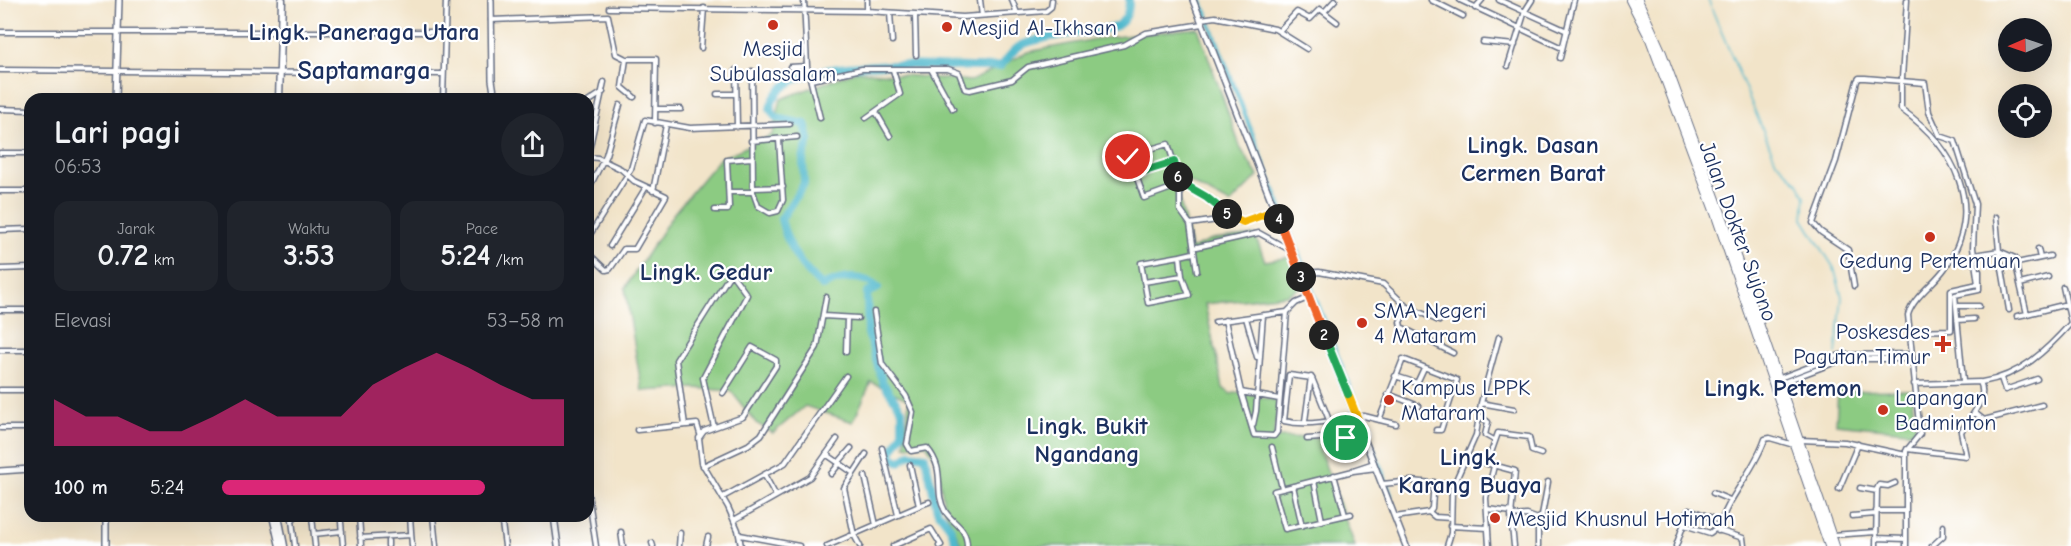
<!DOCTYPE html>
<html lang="id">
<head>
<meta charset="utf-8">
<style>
  :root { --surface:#171b24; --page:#20242c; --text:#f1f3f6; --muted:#9ea1a6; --accent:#db2777 }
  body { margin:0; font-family:"Comic Neue",sans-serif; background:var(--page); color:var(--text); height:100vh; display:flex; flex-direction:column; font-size:22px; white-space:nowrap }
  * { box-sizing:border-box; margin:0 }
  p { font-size:20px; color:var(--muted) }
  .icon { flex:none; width:33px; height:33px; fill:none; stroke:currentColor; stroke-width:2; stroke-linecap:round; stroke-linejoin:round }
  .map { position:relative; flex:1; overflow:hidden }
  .details { position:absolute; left:24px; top:93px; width:570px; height:429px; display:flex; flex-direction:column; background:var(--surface); border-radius:18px; box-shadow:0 6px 24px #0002 }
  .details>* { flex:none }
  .needle { width:39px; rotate:268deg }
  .tools { position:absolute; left:1998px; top:18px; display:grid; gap:12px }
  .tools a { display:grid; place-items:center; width:54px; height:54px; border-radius:50%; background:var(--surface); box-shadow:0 6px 24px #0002; font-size:30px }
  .pin { position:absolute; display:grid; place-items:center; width:51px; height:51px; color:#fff; margin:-26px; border:3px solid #fff; border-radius:50%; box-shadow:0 2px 6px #0007 }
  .km { position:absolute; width:30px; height:30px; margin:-15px; border-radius:50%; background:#222; color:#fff; font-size:16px; line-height:30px; text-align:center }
  .round { display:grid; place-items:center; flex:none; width:63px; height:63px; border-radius:32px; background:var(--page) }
  .overview { display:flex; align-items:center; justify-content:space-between; height:102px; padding:0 30px }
  h1 { font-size:33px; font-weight:800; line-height:45px }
  .stats { display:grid; grid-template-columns:repeat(3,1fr); gap:9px; height:102px; padding:6px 30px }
  .stats div { display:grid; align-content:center; border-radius:15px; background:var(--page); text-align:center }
  .stats b { font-size:30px; font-weight:800 }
  .stats small { font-size:16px; font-weight:400 }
  .stats p { font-size:16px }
  .chart { height:168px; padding:12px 30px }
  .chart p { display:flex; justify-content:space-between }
  .chart svg { width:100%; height:108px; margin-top:6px; fill:var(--accent); opacity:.7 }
  ul { padding:0 30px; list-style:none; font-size:20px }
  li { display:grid; grid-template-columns:96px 72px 1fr; align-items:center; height:45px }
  li i { height:15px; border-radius:8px; background:var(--accent) }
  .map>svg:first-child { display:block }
  .green { fill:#8ccb82; stroke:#547d70; stroke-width:1.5 }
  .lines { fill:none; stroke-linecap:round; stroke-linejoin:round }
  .stream { stroke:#4fb8cc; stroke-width:1.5 }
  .canal { stroke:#4fb8cc; stroke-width:4.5 }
  .river { stroke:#4fb8cc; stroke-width:8 }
  .street-casing { stroke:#666e83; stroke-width:7 }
  .secondary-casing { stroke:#666e83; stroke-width:8 }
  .primary-casing { stroke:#666e83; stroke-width:9 }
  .highway-casing { stroke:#666e83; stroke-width:10 }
  .street { stroke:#fff; stroke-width:4 }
  .secondary { stroke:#fff; stroke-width:5 }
  .primary { stroke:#fff; stroke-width:6 }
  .highway { stroke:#fff; stroke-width:8 }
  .split-1-casing { stroke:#fff; stroke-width:12 }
  .split-2-casing { stroke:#fff; stroke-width:12 }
  .split-3-casing { stroke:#fff; stroke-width:12 }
  .split-4-casing { stroke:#fff; stroke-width:12 }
  .split-5-casing { stroke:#fff; stroke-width:12 }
  .split-6-casing { stroke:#fff; stroke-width:12 }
  .split-7-casing { stroke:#fff; stroke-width:12 }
  .split-8-casing { stroke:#fff; stroke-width:12 }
  .split-1 { stroke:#f5b400; stroke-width:8 }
  .split-2 { stroke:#22a559; stroke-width:8 }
  .split-3 { stroke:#f0652b; stroke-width:8 }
  .split-4 { stroke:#f0652b; stroke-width:8 }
  .split-5 { stroke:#f5b400; stroke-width:8 }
  .split-6 { stroke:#22a559; stroke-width:8 }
  .split-7 { stroke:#22a559; stroke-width:8 }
  .split-8 { stroke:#f5b400; stroke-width:8 }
  .poi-dot { fill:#c8321e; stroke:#fff; stroke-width:2 }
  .labels { text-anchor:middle; stroke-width:4.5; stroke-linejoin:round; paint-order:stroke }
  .poi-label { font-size:22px; fill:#1b2f5e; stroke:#fff; text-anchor:start }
  .street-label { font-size:22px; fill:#1b2f5e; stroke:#fff }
  .neighbourhood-label { font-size:24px; font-weight:bold; fill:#1b2f5e; stroke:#fff }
  .quarter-label { font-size:26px; font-weight:bold; fill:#1b2f5e; stroke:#fff }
</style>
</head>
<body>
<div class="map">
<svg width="2071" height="546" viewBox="0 0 2071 546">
  <rect width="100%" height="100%" fill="#fff"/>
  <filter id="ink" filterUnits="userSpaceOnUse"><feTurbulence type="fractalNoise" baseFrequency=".0167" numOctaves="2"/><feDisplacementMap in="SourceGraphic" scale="12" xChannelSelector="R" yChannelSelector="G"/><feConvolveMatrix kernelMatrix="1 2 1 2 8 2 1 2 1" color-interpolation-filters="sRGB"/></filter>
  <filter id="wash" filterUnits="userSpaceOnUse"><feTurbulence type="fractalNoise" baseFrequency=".008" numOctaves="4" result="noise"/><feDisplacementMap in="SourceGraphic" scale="24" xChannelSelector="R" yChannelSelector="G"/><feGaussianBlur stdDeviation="1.35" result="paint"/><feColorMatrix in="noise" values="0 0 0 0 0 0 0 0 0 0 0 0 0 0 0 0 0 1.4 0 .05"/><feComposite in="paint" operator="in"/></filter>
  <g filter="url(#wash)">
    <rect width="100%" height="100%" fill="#f2e4c9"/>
    <path class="green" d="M 1198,28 L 1241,149 L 1258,176 L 1230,204 L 1179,176 L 1176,183 L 1191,249 L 1212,240 L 1255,235 L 1265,261 L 1290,257 L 1301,287 L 1287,295 L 1205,304 L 1223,388 L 1231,394 L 1239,392 L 1278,401 L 1274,437 L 1324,438 L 1319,448 L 1355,546 L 962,546 L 944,507 L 937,461 L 926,444 L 905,446 L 909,400 L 871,382 L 853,422 L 805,406 L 773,433 L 756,423 L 731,391 L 694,388 L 642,391 L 625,288 L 674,213 L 719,159 L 772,135 L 781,99 L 857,71 L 971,81 L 1028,52 L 1096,39 Z
      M 1911,390 L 1916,432 L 1836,424 L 1838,391 Z"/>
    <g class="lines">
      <path class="stream" d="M 1708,0 L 1776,161 L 1798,183 L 1805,197 L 1803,219 L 1834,268 L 1842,297 L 1836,354
        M 109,543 L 109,546"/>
      <path class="canal" d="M 1201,0 L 1391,495"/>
      <path class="river" d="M 957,546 L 950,527 L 937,510 L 925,456 L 910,454 L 899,462 L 890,454 L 902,434 L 902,410 L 883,383 L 868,333 L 867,293 L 878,288 C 861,273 842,277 822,286 C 800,266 788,248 781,219 L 804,184 L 803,158 L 809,140 L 805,124 L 776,118 L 770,109 C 784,43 953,73 1001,66 C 1006,60 1013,50 1020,46 C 1035,38 1062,35 1079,33 C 1101,30 1130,33 1129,0"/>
    </g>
  </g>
  <g filter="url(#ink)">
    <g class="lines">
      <g class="street-casing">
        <path id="street" d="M 804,0 L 807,66 L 820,118
          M 867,0 L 867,11
          M 980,0 L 982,16
          M 1012,0 L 1017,13
          M 1431,0 L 1463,16
          M 1460,0 L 1562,48
          M 1499,0 L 1567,31
          M 609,8 L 867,11 L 963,17 L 1046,11 L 1051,7 L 1052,0
          M 1475,8 L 1482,0
          M 1324,12 L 1335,0
          M 890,13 L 892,41
          M 915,15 L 916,55
          M 1201,19 L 1215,17 L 1275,29 L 1307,49
          M 491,20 L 608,16 L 616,54 L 626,59 L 656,59 L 655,123
          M 1279,31 L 1297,12 L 1310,19 L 1320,9 L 1337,22
          M 0,32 L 446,32
          M 1483,42 L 1515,45
          M 701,48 L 704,8
          M 1560,58 L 1574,0
          M 626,59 L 622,87 L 634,97
          M 1508,66 L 1525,11 L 1532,0
          M 790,67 L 807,66
          M 931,69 L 953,109
          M 0,70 L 443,74
          M 736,70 L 737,127
          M 752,71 L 753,192 L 758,206 L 770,213 L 778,211 L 783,200 L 779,140
          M 1902,78 L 1907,0
          M 811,80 L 862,69 L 948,69 L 959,73 L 965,89 L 970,90 L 1012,80 L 1028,67 L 1124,45 L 1146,33 L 1202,24
          M 1901,81 L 1901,109 C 1955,147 1987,208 1945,268 C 1935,283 1913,297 1908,315 L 1920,434 L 1906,451 L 1906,546
          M 717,94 L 736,94
          M 443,99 L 446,0
          M 588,102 L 603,92
          M 0,109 L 30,110
          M 656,109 L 681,109
          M 876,112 L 890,136
          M 866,118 L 900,94 L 893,70
          M 751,141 L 797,137
          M 0,153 L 30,153
          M 588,155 L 604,82
          M 588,157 L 598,158 L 621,169 L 634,181 L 666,196 L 635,249 L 624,249 L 610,269 L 606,270 L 588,253
          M 1135,174 L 1174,162
          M 1180,182 L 1206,197 L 1240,222 L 1275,210
          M 1180,185 L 1144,198 L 1129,155 L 1168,144 L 1180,182 L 1180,210 L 1190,224 L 1197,271
          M 753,188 L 783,187
          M 588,190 L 606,155 L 620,105
          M 0,191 L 30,191
          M 653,191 L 666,125
          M 729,192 L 753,192
          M 715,210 L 728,210 L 729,207 L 727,160 L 751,158
          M 1996,217 L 1999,251 L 2015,258 L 2020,284 L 2048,277
          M 1190,224 L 1231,218
          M 0,230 L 30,229
          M 591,233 L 631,169 L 645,120 L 690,128 L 790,124
          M 610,246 L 646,187
          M 1197,247 L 1259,233 L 1290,250
          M 2038,249 L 2040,258
          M 1974,255 L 1999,251 L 2009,310
          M 1180,256 L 1141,263 L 1148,303 L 1189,295 L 1182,276 L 1180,256 L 1193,253
          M 2017,263 L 2050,256
          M 0,269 L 30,268
          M 1300,273 L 1319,272 L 1383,284 L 1406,306 L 1439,321
          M 1144,282 L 1182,276
          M 1854,286 L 1848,250 L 1821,232 L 1813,223 L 1836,161 L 1857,81 L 1859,78 L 1865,78 L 1925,83 L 1929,112 L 1940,136 L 1955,141 L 1975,204 L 1973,248 L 1978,284 L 1951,290 L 1951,330 L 1909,331
          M 2063,287 L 2071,323
          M 1956,306 L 1979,306
          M 1408,307 L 1400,322 L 1401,327 L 1453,353
          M 0,310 L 30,310
          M 874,312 L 882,364 L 906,396 L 913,412 L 907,444 L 911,451 L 927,448 C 947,471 933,491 945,511 C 953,524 967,527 967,546
          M 2027,314 L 2067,304
          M 823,316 L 858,318
          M 2017,316 L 2027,314 L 2020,284
          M 1246,318 L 1257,357
          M 1225,320 L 1241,392 L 1254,435 L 1274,436 L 1277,432 L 1287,312 L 1296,303 L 1310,297
          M 1957,320 L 1974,319
          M 1215,322 L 1287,312
          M 0,350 L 30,350
          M 846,352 L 847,318
          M 1395,376 L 1417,383 L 1424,368
          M 1780,378 L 1840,355 L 1911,354
          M 2001,378 L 2005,390 L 2037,379
          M 1963,381 L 1955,295 L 1979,290 L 1979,271
          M 1982,382 C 2020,376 2046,351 2071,323
          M 1781,383 L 1844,359 L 1912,359
          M 0,390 L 30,390
          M 1241,392 L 1279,399
          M 723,393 L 752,347 L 776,360 L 776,366 L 743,417 L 704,431 L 699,438 L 702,463 L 728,507 L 738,530 L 741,546
          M 1388,394 L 1419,406
          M 1481,403 L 1499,337
          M 1975,413 L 1984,420 L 2042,405
          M 1480,416 L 1488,422 L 1485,435 L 1494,440
          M 1357,417 L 1364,416 L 1396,424
          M 1329,420 L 1312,378 L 1289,375 L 1284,421 C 1305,426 1335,422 1355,414
          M 1379,420 L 1403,359 L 1457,380 L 1441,430 L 1436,430
          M 1305,421 L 1311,377
          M 685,425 L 676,360 L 731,273
          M 1253,425 L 1256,411 L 1263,315
          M 714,427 L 703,378 L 747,295 L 729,270
          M 0,428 L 30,428
          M 637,430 L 697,424 L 700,434
          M 1307,439 L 1363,435
          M 1801,440 L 1845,442 L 1906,455
          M 1272,447 L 1282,488
          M 882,448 L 898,515
          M 1907,449 L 1966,456 L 1961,432 C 1969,417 1989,400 1980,382 L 1914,384
          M 826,454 L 852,472
          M 1467,458 L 1515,471 L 1511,516 L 1514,546
          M 839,462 L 851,448
          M 1487,464 L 1498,433 L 1529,437 L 1532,451 L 1541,454
          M 703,466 L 748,445 L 761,435 L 817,347 L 826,297
          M 1353,470 L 1374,463
          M 831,474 L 840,463
          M 1334,475 L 1345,515
          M 765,476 L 776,496
          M 865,476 L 876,525
          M 1314,481 L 1322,521
          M 1382,484 L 1412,481 L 1454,485
          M 1293,486 L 1302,526
          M 1860,488 L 1877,491
          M 1839,489 L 1858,444
          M 588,493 L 596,546
          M 1713,493 L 1730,500
          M 723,497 L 785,463 L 846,376
          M 921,505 L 929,502
          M 1487,509 L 1512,512
          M 1876,511 L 1906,511
          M 1429,512 L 1432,508 L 1434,482
          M 1429,512 L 1435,517 L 1451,518
          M 1351,514 L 1285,529 L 1274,491 L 1353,471 L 1376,468
          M 312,516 L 315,546
          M 359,516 L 361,546
          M 410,516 L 412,546
          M 433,516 L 436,546
          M 501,516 L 505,546
          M 1511,516 L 1527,515 L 1538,519 L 1538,546
          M 1852,516 L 1876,514
          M 1395,517 L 1429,512
          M 359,518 L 375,516
          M 1538,519 L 1542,515 L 1548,482
          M 734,520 L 810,477 L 837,439
          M 341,522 L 343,546
          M 1684,525 L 1710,533 L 1715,529 L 1743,538 L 1744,546
          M 1450,526 L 1488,528
          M 1718,531 C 1727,497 1754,472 1765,439 L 1770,438 L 1794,445
          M 621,532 L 623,546
          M 314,534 L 342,531
          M 740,535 L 799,546
          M 1832,535 L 1876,532
          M 360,538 L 411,535
          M 1876,538 L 1906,539
          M 388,541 L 388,546
          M 652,543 L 653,546
          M 295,546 L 292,520 L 296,516
          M 679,546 L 680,533
          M 706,546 L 708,537
          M 827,546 L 919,506 L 910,465
          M 860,546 L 854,535 L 844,488 L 866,454
          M 893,546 L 931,529 L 941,545 L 939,546
          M 1447,546 L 1451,533 L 1452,489 L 1476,435 L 1481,403 L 1514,409
          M 1489,546 L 1486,498 L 1494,466
          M 1676,546 L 1689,509 L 1720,521
          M 1876,546 L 1877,489 L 1879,485 L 1888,486 L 1895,483
          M 1932,546 L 1943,536 L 1943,526"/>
      </g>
      <g class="secondary-casing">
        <path id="secondary" d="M 491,0 L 492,80 L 495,99
          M 1193,0 L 1406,546
          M 116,99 L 119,0
          M 0,471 L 30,469
          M 554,516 L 558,546
          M 106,546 L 106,516"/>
      </g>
      <g class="primary-casing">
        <path id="primary" d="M 279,99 L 282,0
          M 273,516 L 280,546
          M 278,516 L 284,546"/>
      </g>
      <g class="highway-casing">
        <path id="highway" d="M 1630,0 L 1650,39 L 1715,213 L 1829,546
          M 1638,0 L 1662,53 L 1725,224 L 1835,546"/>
      </g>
      <use href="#street" class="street"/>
      <use href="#secondary" class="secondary"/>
      <use href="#primary" class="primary"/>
      <use href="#highway" class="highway"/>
    </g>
  </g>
  <g class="lines" filter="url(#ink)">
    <g class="split-1-casing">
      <path id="split-1" d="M 1346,438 L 1364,435 L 1348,394"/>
    </g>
    <g class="split-2-casing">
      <path id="split-2" d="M 1324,335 L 1348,394"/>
    </g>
    <g class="split-3-casing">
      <path id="split-3" d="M 1301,277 L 1324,335"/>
    </g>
    <g class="split-4-casing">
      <path id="split-4" d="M 1279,219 L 1301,277"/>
    </g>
    <g class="split-5-casing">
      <path id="split-5" d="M 1227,214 L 1243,222 L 1276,210 L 1279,219"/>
    </g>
    <g class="split-6-casing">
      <path id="split-6" d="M 1178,177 L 1180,182 L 1206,197 L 1227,214"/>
    </g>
    <g class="split-7-casing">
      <path id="split-7" d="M 1133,169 L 1135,174 L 1174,162 L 1178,177"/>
    </g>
    <g class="split-8-casing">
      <path id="split-8" d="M 1128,157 L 1133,169"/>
    </g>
    <use href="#split-1" class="split-1"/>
    <use href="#split-2" class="split-2"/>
    <use href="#split-3" class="split-3"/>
    <use href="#split-4" class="split-4"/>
    <use href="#split-5" class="split-5"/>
    <use href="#split-6" class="split-6"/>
    <use href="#split-7" class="split-7"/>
    <use href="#split-8" class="split-8"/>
  </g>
  <g class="poi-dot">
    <circle cx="773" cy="25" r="6"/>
    <circle cx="947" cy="27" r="6"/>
    <circle cx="1930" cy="237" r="6"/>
    <circle cx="1362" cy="323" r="6"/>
    <path d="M1940 335h6v6h6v6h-6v6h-6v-6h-6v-6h6z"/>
    <circle cx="1389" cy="400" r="6"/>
    <circle cx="1883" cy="410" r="6"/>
    <circle cx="1495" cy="518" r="6"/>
  </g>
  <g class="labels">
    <g class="poi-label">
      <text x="959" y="35">Mesjid Al-Ikhsan</text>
      <text x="773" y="56" text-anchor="middle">Mesjid<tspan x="773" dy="25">Subulassalam</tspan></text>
      <text x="1930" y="268" text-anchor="middle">Gedung Pertemuan</text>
      <text x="1374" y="318">SMA Negeri<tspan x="1374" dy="25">4 Mataram</tspan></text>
      <text x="1930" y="339" text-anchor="end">Poskesdes<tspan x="1930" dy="25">Pagutan Timur</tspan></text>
      <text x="1401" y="395">Kampus LPPK<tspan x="1401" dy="25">Mataram</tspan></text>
      <text x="1895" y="405">Lapangan<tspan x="1895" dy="25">Badminton</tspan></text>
      <text x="1507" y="526">Mesjid Khusnul Hotimah</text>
    </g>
    <g class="street-label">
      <text transform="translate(1739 231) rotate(70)" y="8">Jalan Dokter Sujono</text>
    </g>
    <g class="neighbourhood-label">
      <text x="364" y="40">Lingk. Paneraga Utara</text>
      <text x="1533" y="153">Lingk. Dasan<tspan x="1533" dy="28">Cermen Barat</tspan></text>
      <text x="706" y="280">Lingk. Gedur</text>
      <text x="1783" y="396">Lingk. Petemon</text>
      <text x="1087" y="434">Lingk. Bukit<tspan x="1087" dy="28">Ngandang</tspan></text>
      <text x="1470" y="465">Lingk.<tspan x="1470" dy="28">Karang Buaya</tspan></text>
    </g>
    <g class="quarter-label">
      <text x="364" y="79">Saptamarga</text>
    </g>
  </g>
</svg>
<div class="tools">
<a><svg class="needle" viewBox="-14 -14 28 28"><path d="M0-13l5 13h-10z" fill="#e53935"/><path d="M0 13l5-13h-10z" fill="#9ea1a6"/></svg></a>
<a><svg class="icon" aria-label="locate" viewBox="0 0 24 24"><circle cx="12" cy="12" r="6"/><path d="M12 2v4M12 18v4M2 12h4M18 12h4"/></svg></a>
</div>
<div class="pin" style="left:1346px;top:438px;background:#1e9e55"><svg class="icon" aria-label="arrive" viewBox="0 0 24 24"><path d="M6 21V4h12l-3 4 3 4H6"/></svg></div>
<div class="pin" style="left:1128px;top:157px;background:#d93025"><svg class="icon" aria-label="check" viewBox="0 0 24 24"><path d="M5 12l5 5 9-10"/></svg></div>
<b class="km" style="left:1324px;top:335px">2</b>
<b class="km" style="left:1301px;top:277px">3</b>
<b class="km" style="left:1279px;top:219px">4</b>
<b class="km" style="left:1227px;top:214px">5</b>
<b class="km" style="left:1178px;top:177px">6</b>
<section class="details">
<div class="overview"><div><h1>Lari pagi</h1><p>06:53</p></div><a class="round"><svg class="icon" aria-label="share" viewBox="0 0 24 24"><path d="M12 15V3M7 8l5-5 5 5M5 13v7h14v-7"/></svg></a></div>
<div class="stats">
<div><p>Jarak</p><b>0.72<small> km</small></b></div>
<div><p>Waktu</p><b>3:53</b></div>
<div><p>Pace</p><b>5:24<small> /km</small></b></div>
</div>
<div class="chart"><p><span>Elevasi</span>53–58 m</p>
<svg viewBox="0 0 160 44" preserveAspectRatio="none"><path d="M0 44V25L10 32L20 32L30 38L40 38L50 32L60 25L70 32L80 32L90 32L100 19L110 12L120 6L130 12L140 19L150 25L160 25V44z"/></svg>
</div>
<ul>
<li><b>100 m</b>5:24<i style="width:77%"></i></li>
</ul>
</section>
</div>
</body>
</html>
